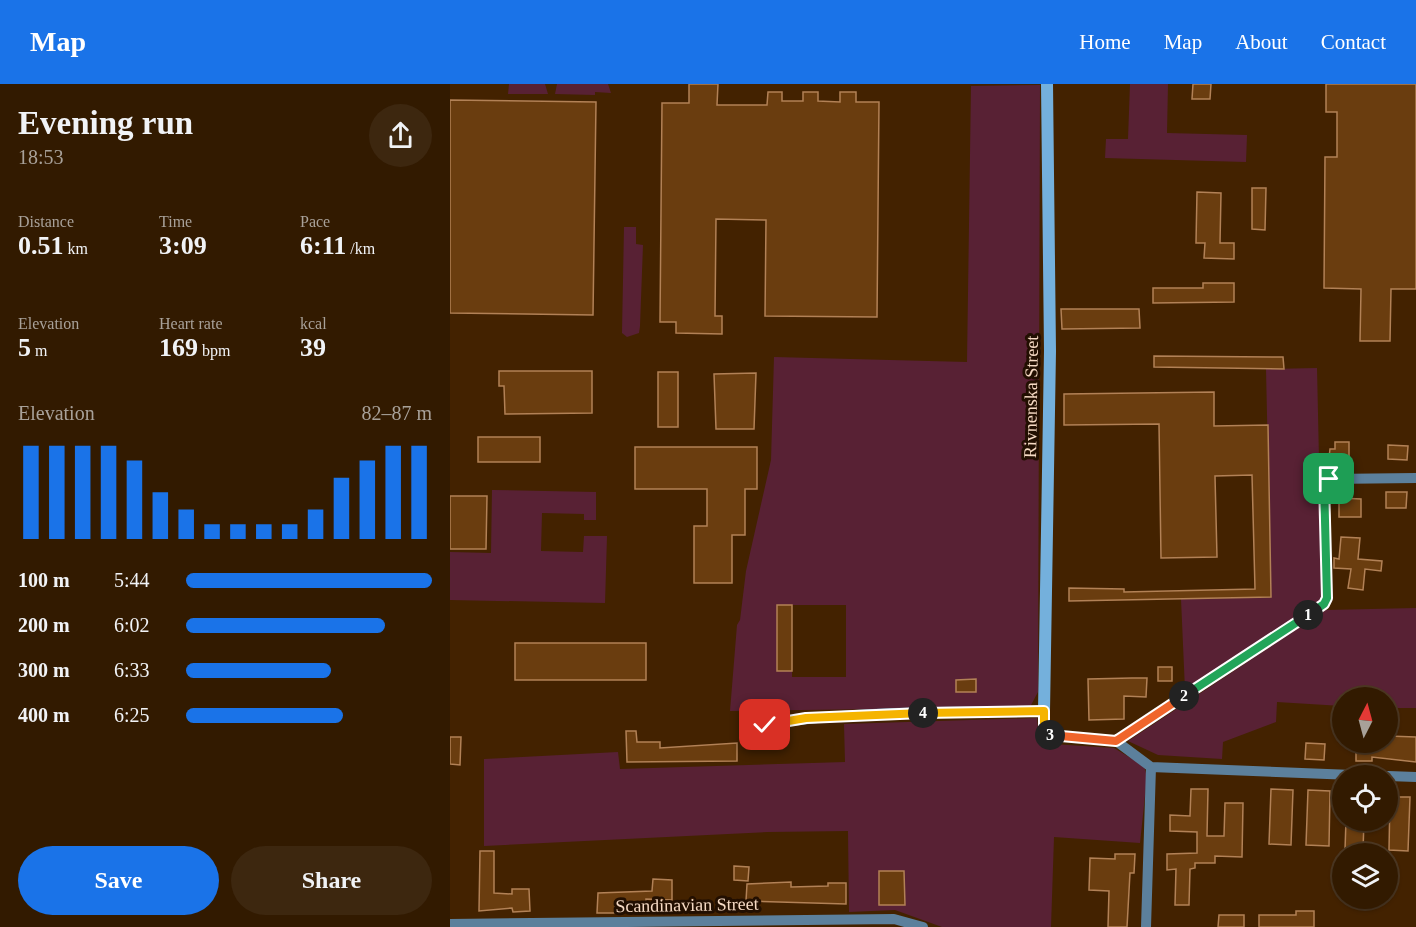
<!DOCTYPE html>
<html lang="en">
<head>
<meta charset="utf-8">
<style>
  :root { --surface:#321a00; --page:#3d270f; --text:#f1f3f6; --muted:#a8a199; --line:#4d3822; --accent:#1a73e8 }
  body { margin:0; font-family:Georgia,serif; background:var(--page); color:var(--text); height:100vh; display:flex; flex-direction:column; font-size:22px; white-space:nowrap }
  * { box-sizing:border-box; margin:0 }
  p { font-size:20px; color:var(--muted) }
  .icon { flex:none; width:33px; height:33px; fill:none; stroke:currentColor; stroke-width:2; stroke-linecap:round; stroke-linejoin:round }
  .map { position:relative; flex:1; overflow:hidden }
  .drawer { display:flex; flex-direction:column; background:var(--surface); width:450px }
  .drawer>* { flex:none }
  .needle { width:39px; rotate:6deg }
  .tools { position:absolute; left:882px; top:603px; display:grid; gap:12px }
  .tools a { display:grid; place-items:center; width:66px; height:66px; border-radius:50%; background:var(--surface); box-shadow:0 2px 4px #0004,0 0 0 2px var(--line); font-size:30px }
  .pin { position:absolute; display:grid; place-items:center; width:51px; height:51px; color:#fff; margin:-26px; border-radius:12px; box-shadow:0 3px 9px #0006 }
  .km { position:absolute; width:30px; height:30px; margin:-15px; border-radius:50%; background:#222; color:#fff; font-size:16px; line-height:30px; text-align:center }
  .round { display:grid; place-items:center; flex:none; width:63px; height:63px; border-radius:32px; background:var(--page) }
  .summary { display:flex; align-items:center; justify-content:space-between; height:102px; padding:0 18px }
  h1 { font-size:33px; font-weight:800; line-height:45px }
  .stats { display:grid; grid-template-columns:repeat(3,1fr); gap:9px; height:102px; padding:6px 18px }
  .stats div { display:grid; align-content:center }
  .stats b { font-size:26px; font-weight:800 }
  .stats small { font-size:16px; font-weight:400 }
  .stats p { font-size:16px }
  .chart { height:168px; padding:12px 18px }
  .chart p { display:flex; justify-content:space-between }
  .chart svg { width:100%; height:108px; margin-top:6px; stroke:var(--accent); stroke-width:6 }
  .primary-button { display:flex; gap:12px; margin-top:auto; padding:12px 18px }
  .primary-button a { flex:1; height:69px; border-radius:36px; background:var(--accent); color:#fff; font-size:24px; font-weight:800; line-height:69px; text-align:center }
  .primary-button a+a { background:var(--page); color:var(--text) }
  ul { padding:0 18px; list-style:none; font-size:20px }
  li { display:grid; grid-template-columns:96px 72px 1fr; align-items:center; height:45px }
  li i { height:15px; border-radius:8px; background:var(--accent) }
  header { display:flex; align-items:center; gap:36px; box-sizing:border-box; height:84px; padding:0 30px; background:var(--accent); color:#fff }
  header strong { font-size:28px }
  nav { display:flex; gap:33px; margin-inline-start:auto; font-size:21px }
  main { display:flex; flex:1; min-height:0 }
  .map>svg:first-child { display:block }
  .green { fill:#582134; fill-rule:evenodd }
  .building { fill:#6a3d0f; stroke:#b28156; stroke-width:1.5 }
  .lines { fill:none; stroke-linecap:round; stroke-linejoin:round }
  .street { stroke:#5c809c; stroke-width:10 }
  .secondary { stroke:#74b0dc; stroke-width:12 }
  .split-1-casing { stroke:#fff; stroke-width:12 }
  .split-2-casing { stroke:#fff; stroke-width:12 }
  .split-3-casing { stroke:#fff; stroke-width:12 }
  .split-4-casing { stroke:#fff; stroke-width:12 }
  .split-5-casing { stroke:#fff; stroke-width:12 }
  .split-1 { stroke:#22a559; stroke-width:8 }
  .split-2 { stroke:#22a559; stroke-width:8 }
  .split-3 { stroke:#f0652b; stroke-width:8 }
  .split-4 { stroke:#f5b400; stroke-width:8 }
  .split-5 { stroke:#f5b400; stroke-width:8 }
  .labels { text-anchor:middle; stroke-width:6; stroke-linejoin:round; paint-order:stroke }
  .street-label { font-size:18px; fill:#f6dac4; stroke:#220f01 }
</style>
</head>
<body>
<header>
<strong>Map</strong>
<nav><a>Home</a><a>Map</a><a>About</a><a>Contact</a></nav>
</header>
<main>
<section class="drawer">
<div class="summary"><div><h1>Evening run</h1><p>18:53</p></div><a class="round"><svg class="icon" aria-label="share" viewBox="0 0 24 24"><path d="M12 15V3M7 8l5-5 5 5M5 13v7h14v-7"/></svg></a></div>
<div class="stats">
<div><p>Distance</p><b>0.51<small> km</small></b></div>
<div><p>Time</p><b>3:09</b></div>
<div><p>Pace</p><b>6:11<small> /km</small></b></div>
</div>
<div class="stats">
<div><p>Elevation</p><b>5<small> m</small></b></div>
<div><p>Heart rate</p><b>169<small> bpm</small></b></div>
<div><p>kcal</p><b>39</b></div>
</div>
<div class="chart"><p><span>Elevation</span>82–87 m</p>
<svg viewBox="0 0 160 44" preserveAspectRatio="none"><path d="M5 44V6M15 44V6M25 44V6M35 44V6M45 44V12M55 44V25M65 44V32M75 44V38M85 44V38M95 44V38M105 44V38M115 44V32M125 44V19M135 44V12M145 44V6M155 44V6"/></svg>
</div>
<ul>
<li><b>100 m</b>5:44<i style="width:100%"></i></li>
<li><b>200 m</b>6:02<i style="width:81%"></i></li>
<li><b>300 m</b>6:33<i style="width:59%"></i></li>
<li><b>400 m</b>6:25<i style="width:64%"></i></li>
</ul>
<div class="primary-button"><a>Save</a><a>Share</a></div>
</section>
<div class="map">
<svg width="966" height="843" viewBox="0 0 966 843">
  <rect width="100%" height="100%" fill="#432200"/>
  <path class="green" d="M 59,0 L 95,0 L 98,10 L 58,10 Z
    M 107,0 L 158,0 L 161,9 L 145,8 L 145,11 L 105,10 Z
    M 680,0 L 718,0 L 717,49 L 797,51 L 796,78 L 655,74 L 656,55 L 678,55 Z
    M 590,1 L 588,608 L 580,623 L 280,627 L 287,541 L 290,536 L 296,487 L 321,376 L 324,273 L 517,278 L 521,2 ZM 327,521 L 396,521 L 396,593 L 342,593 L 342,587 L 328,587 Z
    M 174,143 L 186,143 L 186,160 L 193,161 L 190,242 L 189,249 L 177,253 L 172,249 Z
    M 867,284 L 872,513 L 870,517 L 735,606 L 731,515 L 821,513 L 816,285 Z
    M 42,406 L 146,408 L 146,436 L 134,436 L 134,430 L 92,429 L 91,467 L 133,468 L 134,452 L 157,452 L 155,519 L 0,516 L 0,468 L 41,469 Z
    M 966,524 L 966,624 L 938,624 L 938,614 L 892,614 L 892,622 L 827,618 L 826,638 L 773,658 L 772,675 L 708,671 L 678,657 L 876,526 Z
    M 587,634 C 588,648 590,655 603,660 L 664,664 L 694,682 L 697,693 L 690,759 L 604,753 L 601,843 L 492,843 L 445,826 L 399,828 L 398,747 L 318,748 L 34,762 L 34,675 L 168,668 L 170,685 L 395,678 L 394,640 Z"/>
  <path class="building" d="M 239,0 L 268,0 L 267,21 L 317,21 L 318,8 L 332,8 L 332,17 L 353,17 L 353,8 L 368,8 L 368,17 L 390,18 L 390,8 L 406,8 L 406,18 L 429,18 L 427,233 L 315,232 L 316,136 L 266,135 L 265,232 L 272,232 L 272,250 L 226,249 L 226,238 L 210,238 L 212,19 L 239,19 Z
    M 743,0 L 761,0 L 760,15 L 742,15 Z
    M 876,0 L 966,0 L 966,205 L 941,205 L 940,257 L 910,257 L 911,205 L 874,204 L 875,73 L 887,73 L 887,28 L 876,28 Z
    M 0,16 L 146,18 L 143,231 L 0,229 Z
    M 802,104 L 816,104 L 815,146 L 802,145 Z
    M 747,108 L 771,109 L 770,159 L 784,159 L 784,175 L 754,174 L 755,159 L 746,159 Z
    M 753,199 L 784,199 L 784,218 L 703,219 L 703,204 L 753,204 Z
    M 611,225 L 689,225 L 690,244 L 612,245 Z
    M 704,272 L 833,273 L 834,285 L 704,283 Z
    M 49,287 L 142,287 L 142,329 L 55,330 L 54,302 L 49,302 Z
    M 208,288 L 228,288 L 228,343 L 208,343 Z
    M 306,289 L 304,345 L 266,345 L 264,290 Z
    M 764,308 L 764,342 L 818,341 L 821,513 L 619,517 L 619,504 L 674,505 L 674,508 L 805,505 L 802,391 L 765,392 L 767,473 L 711,474 L 709,340 L 614,341 L 614,310 Z
    M 28,353 L 90,353 L 90,378 L 28,378 Z
    M 885,358 L 899,358 L 899,374 L 879,374 L 880,365 L 885,365 Z
    M 938,361 L 958,362 L 957,376 L 938,375 Z
    M 185,363 L 307,363 L 307,405 L 295,405 L 295,451 L 282,451 L 282,499 L 244,499 L 244,442 L 257,442 L 257,405 L 185,405 Z
    M 936,408 L 957,408 L 956,424 L 936,424 Z
    M 0,412 L 37,412 L 36,465 L 0,465 Z
    M 889,414 L 911,415 L 911,433 L 889,433 Z
    M 891,453 L 910,454 L 908,475 L 932,477 L 931,487 L 915,485 L 913,506 L 898,504 L 901,485 L 884,484 L 884,474 L 889,475 Z
    M 327,521 L 342,521 L 342,587 L 327,587 Z
    M 65,559 L 196,559 L 196,596 L 65,596 Z
    M 708,583 L 722,583 L 722,597 L 708,597 Z
    M 682,594 L 697,594 L 696,613 L 674,612 L 674,635 L 639,636 L 638,595 Z
    M 526,595 L 526,608 L 506,608 L 506,596 Z
    M 176,647 L 186,647 L 187,658 L 210,658 L 210,664 L 287,659 L 287,677 L 177,678 Z
    M 938,652 L 966,653 L 966,678 L 922,673 L 922,677 L 906,677 L 906,658 L 938,658 Z
    M 0,653 L 11,653 L 10,681 L 0,680 Z
    M 856,659 L 875,660 L 874,676 L 855,675 Z
    M 741,705 L 758,705 L 757,752 L 774,752 L 775,719 L 793,719 L 792,773 L 765,772 L 765,779 L 745,779 L 745,784 L 740,785 L 739,821 L 725,821 L 726,785 L 717,786 L 717,770 L 747,769 L 747,748 L 720,747 L 720,731 L 740,732 Z
    M 821,705 L 843,706 L 841,761 L 819,760 Z
    M 858,706 L 880,707 L 879,762 L 856,761 Z
    M 940,713 L 960,713 L 958,767 L 939,766 Z
    M 896,736 L 914,736 L 913,767 L 895,766 Z
    M 30,767 L 44,767 L 44,809 L 62,810 L 62,805 L 79,805 L 80,827 L 63,828 L 62,824 L 29,827 Z
    M 665,770 L 685,770 L 684,789 L 680,789 L 677,843 L 658,843 L 659,807 L 639,806 L 640,774 L 665,775 Z
    M 284,782 L 299,783 L 298,797 L 284,796 Z
    M 429,787 L 454,787 L 455,821 L 429,821 Z
    M 203,795 L 222,796 L 222,816 L 196,815 L 196,821 L 191,821 L 191,824 L 165,823 L 165,829 L 147,829 L 148,809 L 202,807 Z
    M 341,798 L 341,803 L 378,802 L 378,799 L 396,799 L 396,820 L 296,817 L 297,800 Z
    M 846,827 L 864,827 L 864,843 L 809,843 L 809,831 L 846,831 Z
    M 769,831 L 794,831 L 794,843 L 768,843 Z"/>
  <g class="lines">
    <path class="street" d="M 315,641 C 407,626 501,628 594,627 L 594,645 L 599,651 L 666,657 L 701,683
      M 666,657 L 874,520 L 877,514 L 874,398 L 879,395 L 966,394
      M 701,683 L 928,692
      M 938,692 L 966,693
      M 0,840 L 444,835 L 473,843
      M 696,843 L 701,683"/>
    <path class="secondary" d="M 594,627 L 600,267 L 597,0"/>
  </g>
  <g class="lines">
    <g class="split-1-casing">
      <path id="split-1" d="M 858,531 L 874,520 L 877,514 L 874,398 L 879,395"/>
    </g>
    <g class="split-2-casing">
      <path id="split-2" d="M 734,612 L 858,531"/>
    </g>
    <g class="split-3-casing">
      <path id="split-3" d="M 600,651 L 666,657 L 734,612"/>
    </g>
    <g class="split-4-casing">
      <path id="split-4" d="M 473,629 L 594,627 L 594,645 L 600,651"/>
    </g>
    <g class="split-5-casing">
      <path id="split-5" d="M 315,641 L 356,634 L 473,629"/>
    </g>
    <use href="#split-1" class="split-1"/>
    <use href="#split-2" class="split-2"/>
    <use href="#split-3" class="split-3"/>
    <use href="#split-4" class="split-4"/>
    <use href="#split-5" class="split-5"/>
  </g>
  <g class="labels">
    <g class="street-label">
      <text transform="translate(581 313) rotate(-89)" y="6">Rivnenska Street</text>
      <text transform="translate(237 821) rotate(-1)" y="6">Scandinavian Street</text>
    </g>
  </g>
</svg>
<div class="tools">
<a><svg class="needle" viewBox="-14 -14 28 28"><path d="M0-13l5 13h-10z" fill="#e53935"/><path d="M0 13l5-13h-10z" fill="#a8a199"/></svg></a>
<a><svg class="icon" aria-label="locate" viewBox="0 0 24 24"><circle cx="12" cy="12" r="6"/><path d="M12 2v4M12 18v4M2 12h4M18 12h4"/></svg></a>
<a><svg class="icon" aria-label="layers" viewBox="0 0 24 24"><path d="M12 4l9 5-9 5-9-5zM3 14l9 5 9-5"/></svg></a>
</div>
<div class="pin" style="left:879px;top:395px;background:#1e9e55"><svg class="icon" aria-label="arrive" viewBox="0 0 24 24"><path d="M6 21V4h12l-3 4 3 4H6"/></svg></div>
<div class="pin" style="left:315px;top:641px;background:#d93025"><svg class="icon" aria-label="check" viewBox="0 0 24 24"><path d="M5 12l5 5 9-10"/></svg></div>
<b class="km" style="left:858px;top:531px">1</b>
<b class="km" style="left:734px;top:612px">2</b>
<b class="km" style="left:600px;top:651px">3</b>
<b class="km" style="left:473px;top:629px">4</b>
</div>
</main>
</body>
</html>
